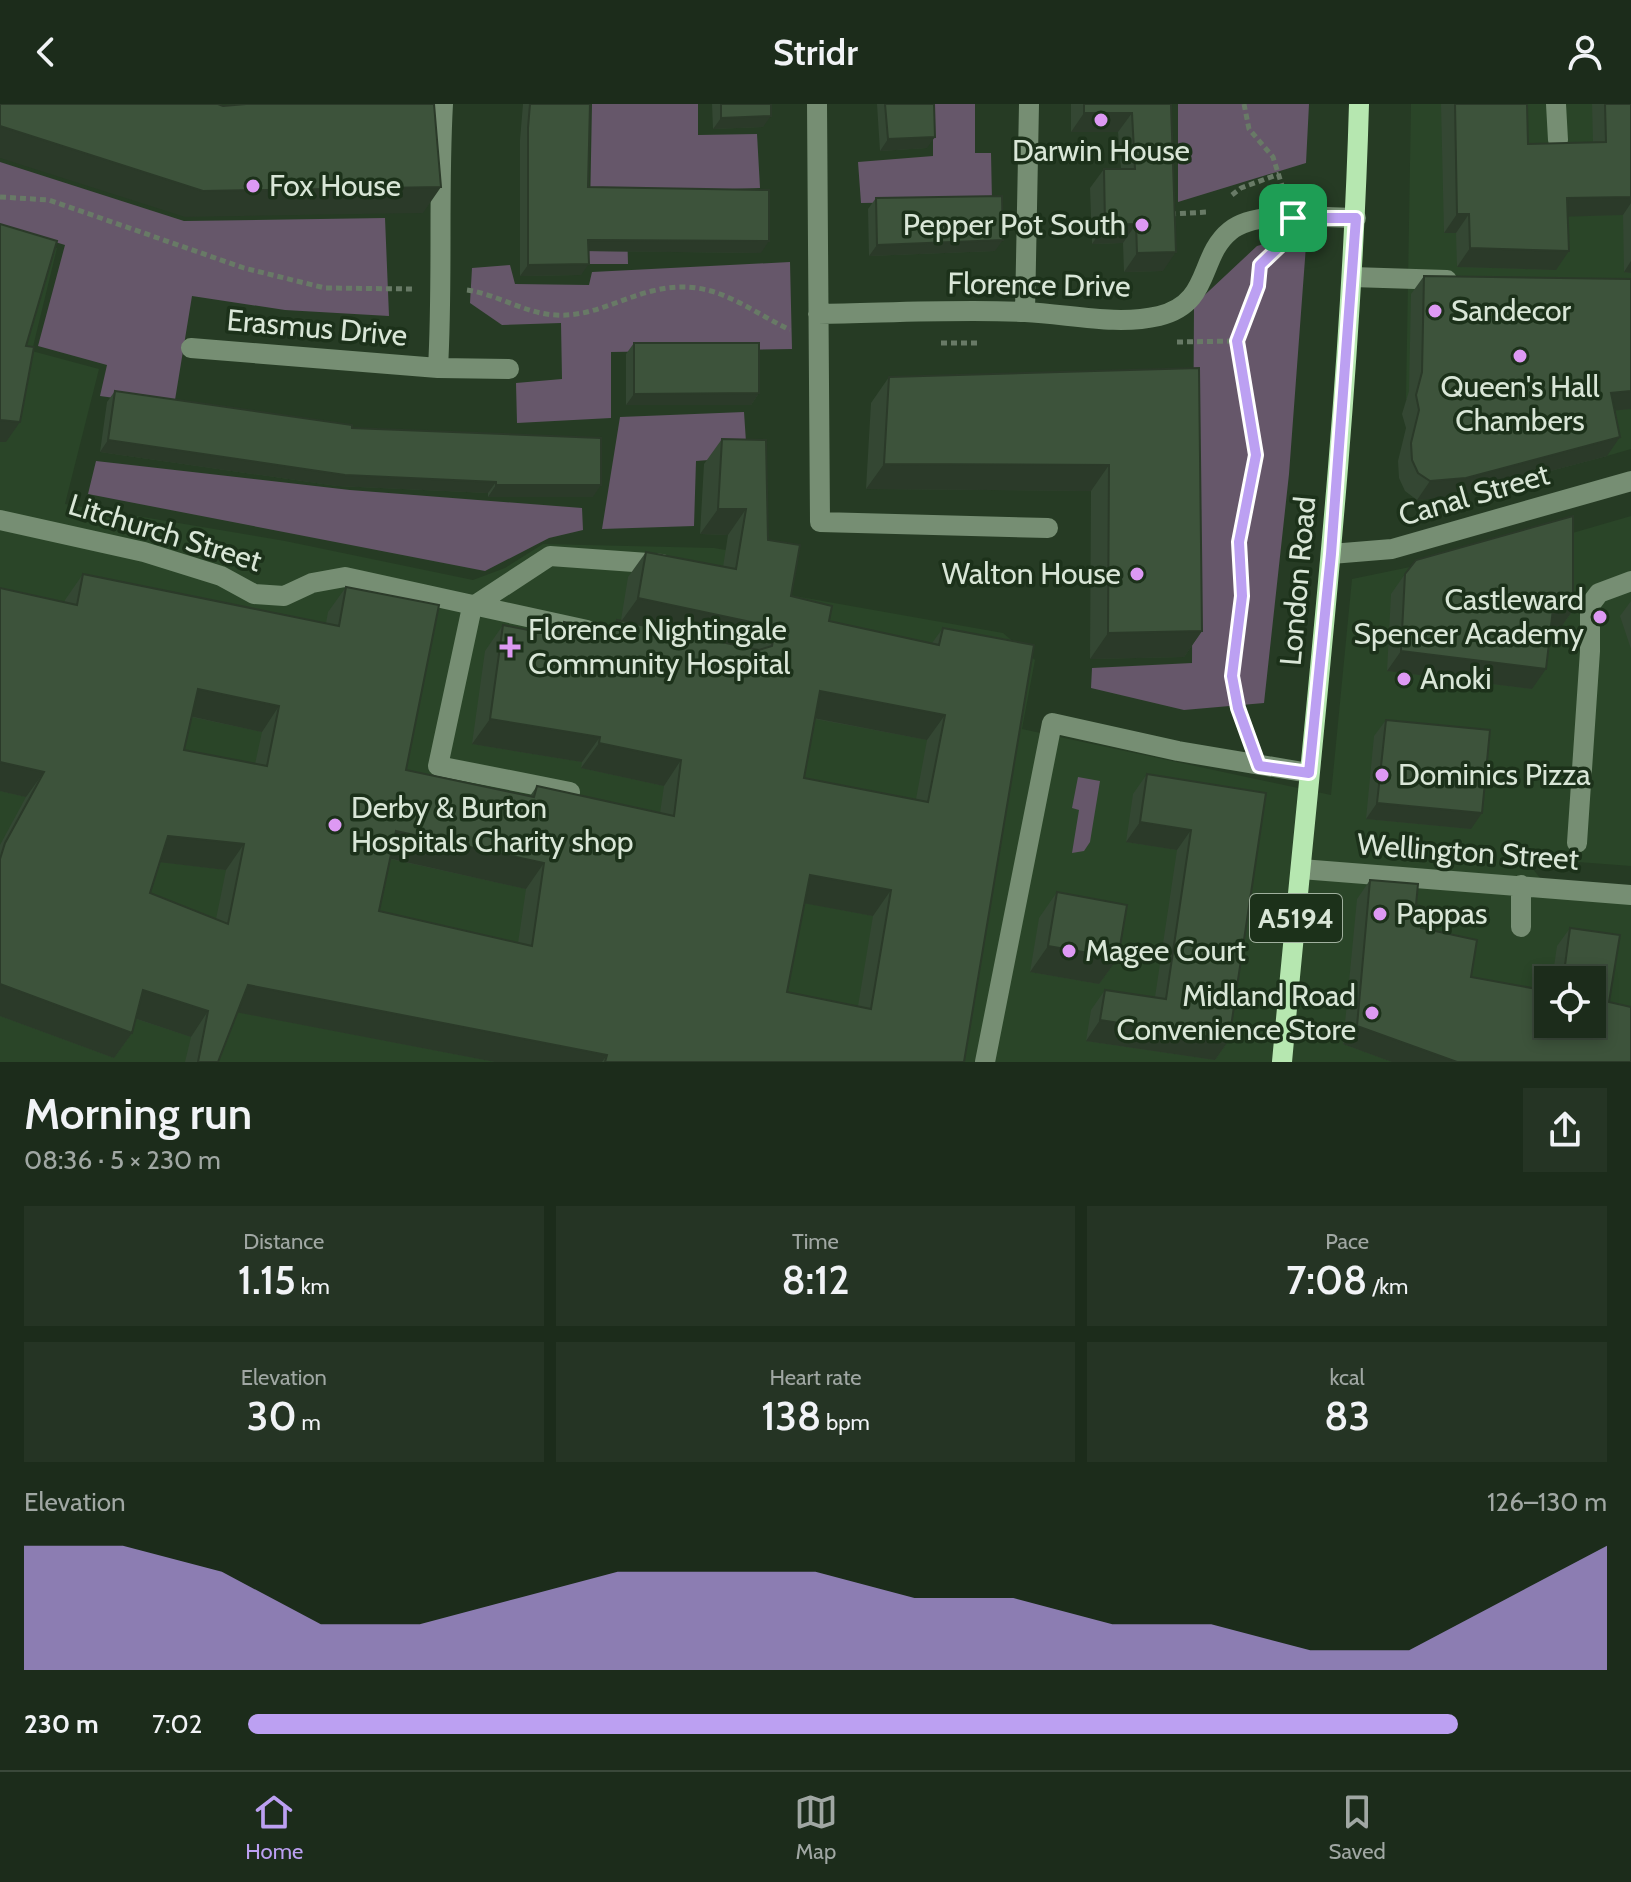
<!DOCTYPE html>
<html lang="en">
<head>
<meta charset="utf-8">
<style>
  :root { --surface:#1c2c1b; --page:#253424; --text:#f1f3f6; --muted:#a0a7a3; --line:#3a483a; --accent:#bca0f2 }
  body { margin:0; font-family:Cabin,sans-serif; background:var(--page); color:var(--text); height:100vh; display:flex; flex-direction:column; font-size:30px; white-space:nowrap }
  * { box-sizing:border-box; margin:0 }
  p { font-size:26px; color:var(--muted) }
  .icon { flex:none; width:44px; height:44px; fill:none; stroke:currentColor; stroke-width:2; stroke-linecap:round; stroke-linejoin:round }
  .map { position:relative; height:958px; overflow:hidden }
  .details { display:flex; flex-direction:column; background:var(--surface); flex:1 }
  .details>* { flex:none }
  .fabs { position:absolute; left:1534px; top:862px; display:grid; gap:16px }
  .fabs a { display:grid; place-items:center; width:72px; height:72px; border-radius:0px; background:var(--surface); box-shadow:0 4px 12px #0003,0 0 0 2px var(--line); font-size:40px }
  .pin { position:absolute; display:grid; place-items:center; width:68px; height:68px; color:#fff; margin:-34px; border-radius:16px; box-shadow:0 4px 12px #0006 }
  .round { display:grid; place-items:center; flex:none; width:84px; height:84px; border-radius:0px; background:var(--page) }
  .summary { display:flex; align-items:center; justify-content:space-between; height:136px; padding:0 24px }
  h1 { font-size:44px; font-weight:600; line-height:60px }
  .stats { display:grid; grid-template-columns:repeat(3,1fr); gap:12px; height:136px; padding:8px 24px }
  .stats div { display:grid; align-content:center; border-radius:0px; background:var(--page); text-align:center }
  .stats b { font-size:40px; font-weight:600 }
  .stats small { font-size:22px; font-weight:400 }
  .stats p { font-size:22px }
  .chart { height:224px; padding:16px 24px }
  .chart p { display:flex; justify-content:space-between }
  .chart svg { width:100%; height:144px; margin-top:8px; fill:var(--accent); opacity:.7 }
  ul { padding:0 24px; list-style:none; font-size:26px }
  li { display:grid; grid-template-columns:128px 96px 1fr; align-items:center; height:60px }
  li i { height:20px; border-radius:10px; background:var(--accent) }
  header { display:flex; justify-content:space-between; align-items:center; height:104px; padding:0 24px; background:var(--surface); font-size:36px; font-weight:600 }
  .tab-bar { display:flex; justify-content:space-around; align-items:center; height:112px; border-top:2px solid var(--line); background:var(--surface); font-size:22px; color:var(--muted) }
  .tab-bar a { display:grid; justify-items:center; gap:4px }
  .tab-bar .active { color:var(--accent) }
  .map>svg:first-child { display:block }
  .built { fill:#2a4528; fill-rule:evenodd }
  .green { fill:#66576a }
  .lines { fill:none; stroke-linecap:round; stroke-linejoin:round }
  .path { stroke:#687a66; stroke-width:5; stroke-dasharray:6 4; stroke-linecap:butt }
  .minor { stroke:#768e73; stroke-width:20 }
  .major { stroke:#b6e7b0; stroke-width:20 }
  .wall { fill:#344733; fill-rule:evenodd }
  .shaded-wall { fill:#2b3a29 }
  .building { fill:#3d533b; stroke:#2b3a29; stroke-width:2; fill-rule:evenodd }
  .route-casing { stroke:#fff; stroke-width:16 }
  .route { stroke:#bca0f2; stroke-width:10 }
  .poi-dot { fill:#dd99f3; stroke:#1c311a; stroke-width:3 }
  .labels { text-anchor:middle; stroke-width:7; stroke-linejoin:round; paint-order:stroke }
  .shield { fill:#1c311a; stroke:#a0b09e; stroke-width:2 }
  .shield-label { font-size:28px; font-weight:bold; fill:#d9e6d7 }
  .poi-label { font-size:30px; fill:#d9e6d7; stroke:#1c311a; text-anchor:start }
  .street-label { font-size:30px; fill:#d9e6d7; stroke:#1c311a }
</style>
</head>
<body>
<header><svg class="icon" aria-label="back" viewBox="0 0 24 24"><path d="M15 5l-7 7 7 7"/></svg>Stridr<svg class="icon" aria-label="person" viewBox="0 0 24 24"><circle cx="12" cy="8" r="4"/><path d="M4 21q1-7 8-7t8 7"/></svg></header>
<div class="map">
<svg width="1631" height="958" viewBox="0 0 1631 958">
  <rect width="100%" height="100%" fill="#263b24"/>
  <path class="built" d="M 1411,0 L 1631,0 L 1631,345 L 1607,352 L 1599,312 L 1568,277 L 1406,295 Z
    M 0,127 L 57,144 L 32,247 L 99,265 L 65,400 L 285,437 L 473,476 L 505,464 L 543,440 L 714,444 L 793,458 L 789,491 L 1003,529 L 1035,556 L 1022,625 L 1331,691 L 1352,475 L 1569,430 L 1631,412 L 1631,762 L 1524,754 L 1553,790 L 1631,797 L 1631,958 L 0,958 ZM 1548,876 L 1592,876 L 1592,920 L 1548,920 Z"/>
  <path class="green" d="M 592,0 L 698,0 L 698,31 L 757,30 L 760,84 L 626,89 L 628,160 L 589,160 Z
    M 933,0 L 975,0 L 975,49 L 991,49 L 992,97 L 861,99 L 858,58 L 933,52 Z
    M 1178,0 L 1309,0 L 1306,59 L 1178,98 Z
    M 0,58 L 184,117 L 385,114 L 389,212 L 285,206 L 192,192 L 174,302 L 100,292 L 107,261 L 38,242 L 65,141 L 0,121 Z
    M 1307,128 L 1289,370 L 1264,599 L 1184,606 L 1091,584 L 1092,564 L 1192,559 L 1194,201 L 1257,142 Z
    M 790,158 L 792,245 L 611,248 L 611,314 L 517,319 L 516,279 L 562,275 L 561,219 L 502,221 L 470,199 L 472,164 L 510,161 L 515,180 L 589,181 L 592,168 Z
    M 744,308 L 747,353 L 696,357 L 694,422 L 602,425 L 620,313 Z
    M 96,357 L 350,386 L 582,404 L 583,426 L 549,434 L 485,467 L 88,390 Z
    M 1078,673 L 1100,677 L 1090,738 L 1084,747 L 1072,749 L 1079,706 L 1072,704 Z"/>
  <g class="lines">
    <path class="path" d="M 1244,0 L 1249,25 L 1273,53 L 1284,88
      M 1232,91 L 1241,84 L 1279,70
      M 0,93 L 49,96 L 244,164 L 325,184 L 413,185
      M 1170,110 L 1208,108
      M 467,186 C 497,190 526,210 556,211 C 591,213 619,195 652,187 C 711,172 741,202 790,226
      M 1177,238 L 1237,237
      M 941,239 L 979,239
      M 1248,632 L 1232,572 L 1242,492 L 1239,438 L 1256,351 L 1237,237 L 1258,182 L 1260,161 L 1281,141"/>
    <path class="minor" d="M 817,0 L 820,418 L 1048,424
      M 1556,0 L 1558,36
      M 1352,173 L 1447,176
      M 1025,208 L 1029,0
      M 818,210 C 887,209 956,205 1025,208 C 1069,210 1116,222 1159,212 C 1212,199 1198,153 1230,127 C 1256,105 1323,114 1356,114
      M 191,244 L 438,264 C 443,176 438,88 443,0
      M 438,264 L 509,265
      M 0,416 L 144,448 L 221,472 L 254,490 L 284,492 L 312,479 L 345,473 L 587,526
      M 1331,450 L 1392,445 L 1631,377
      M 570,688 L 438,662 L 472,503 L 550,452 L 662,460
      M 1577,739 L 1590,547 L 1590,501 L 1599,489 L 1631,477
      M 1301,765 L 1631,791
      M 1521,823 L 1521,781
      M 985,958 L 1052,619 L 1178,647 L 1309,669"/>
    <path class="major" d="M 1282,958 C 1311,639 1350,320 1359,0"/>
  </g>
  <path class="wall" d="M 523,0 L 590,0 L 588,83 L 761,149 L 589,147 L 581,171 L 520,172 L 520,36 Z
    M 712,0 L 771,0 L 763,23 L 713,25 Z
    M 877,0 L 934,0 L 927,44 L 880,47 Z
    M 1071,0 L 1171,0 L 1163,167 L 1124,168 L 1123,139 L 1092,140 L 1090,84 L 1104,65 L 1121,65 L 1118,28 L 1071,28 Z
    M 1441,0 L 1527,0 L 1528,40 L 1593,39 L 1592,0 L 1631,0 L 1631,169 L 1624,168 L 1623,111 L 1568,112 L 1556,166 L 1457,163 L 1456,129 L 1444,129 Z
    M 876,94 L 995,147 L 869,152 L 868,105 Z
    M 1424,172 L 1631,175 L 1631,305 L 1614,306 L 1607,352 L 1453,393 L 1417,396 L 1405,387 L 1399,374 L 1398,357 L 1406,324 L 1402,310 L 1409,287 L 1411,190 Z
    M 634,239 L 759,289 L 751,301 L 626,301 L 626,250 Z
    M 1199,264 L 1202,527 L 1184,553 L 1090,555 L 1091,387 L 866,385 L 871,299 L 889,273 Z
    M 115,287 L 352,324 L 593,393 L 488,393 L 488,389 L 337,382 L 100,348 L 107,298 Z
    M 722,335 L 768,436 L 791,492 L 829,517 L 932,539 L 943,524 L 964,958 L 495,958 L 237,908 L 218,958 L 185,958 L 191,933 L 136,915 L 132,929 L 114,954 L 0,912 L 0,741 L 26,693 L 0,687 L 0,484 L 65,499 L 65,496 L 83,470 L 326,519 L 328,508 L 346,483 L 406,666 L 530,692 L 537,682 L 660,709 L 664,682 L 581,664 L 582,658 L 472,640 L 485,547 L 503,521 L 555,531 L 564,518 L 608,527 L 617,516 L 621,516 L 628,473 L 646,448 L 723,463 L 728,431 L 700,430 L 704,360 ZM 191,613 L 262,628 L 255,660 L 184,646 ZM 815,615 L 927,636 L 916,695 L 804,674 ZM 390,755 L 526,785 L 518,839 L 379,807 ZM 160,758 L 226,766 L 216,815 L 150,789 ZM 804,799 L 873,812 L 858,902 L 787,888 Z
    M 1405,470 L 1573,506 L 1559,526 L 1550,526 L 1532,585 L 1387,567 L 1391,490 Z
    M 1631,497 L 1631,545 L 1620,512 Z
    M 1386,616 L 1471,725 L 1366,715 L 1374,632 Z
    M 1147,670 L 1266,689 L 1229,936 L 1215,956 L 1086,937 L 1091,906 L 1105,886 L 1155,893 L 1177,746 L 1126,738 L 1133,690 Z
    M 1370,776 L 1418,780 L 1416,801 L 1424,803 L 1421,824 L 1477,836 L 1471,873 L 1548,887 L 1548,920 L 1592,920 L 1592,876 L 1552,876 L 1557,842 L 1570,824 L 1620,831 L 1609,898 L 1631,903 L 1631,958 L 1392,958 L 1343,940 L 1357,795 Z
    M 1057,788 L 1118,854 L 1099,880 L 1030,868 L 1039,814 Z"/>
  <path class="shaded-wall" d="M 1084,9 L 1132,9 L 1118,28 L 1071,28 Z
    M 771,12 L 763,23 L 713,25 L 721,14 Z
    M 0,22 L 441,83 L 423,109 L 185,113 L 0,54 Z
    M 935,33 L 927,44 L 880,47 L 888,35 Z
    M 1631,93 L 1631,99 L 1623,111 L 1554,113 L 1567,94 Z
    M 1457,110 L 1469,110 L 1456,129 L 1444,129 Z
    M 1136,120 L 1123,139 L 1092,140 L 1105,121 Z
    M 588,136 L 769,137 L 761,149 L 581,147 Z
    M 1003,136 L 995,147 L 869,152 L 877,141 Z
    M 1470,144 L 1569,147 L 1556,166 L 1457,163 Z
    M 1176,148 L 1163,167 L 1124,168 L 1137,149 Z
    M 1631,157 L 1631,169 L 1624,168 Z
    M 589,160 L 581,171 L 520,172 L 528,161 Z
    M 1631,287 L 1631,305 L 1598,308 L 1611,289 Z
    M 759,289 L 751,301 L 626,301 L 634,290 Z
    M 0,316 L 20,318 L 6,338 L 0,338 Z
    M 1620,333 L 1607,352 L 1453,393 L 1417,396 L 1430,377 Z
    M 108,336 L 496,378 L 488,389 L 337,382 L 100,348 Z
    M 884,360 L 1109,361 L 1091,387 L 866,385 Z
    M 496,381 L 601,381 L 593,393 L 488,393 Z
    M 718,405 L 746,405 L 728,431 L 700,430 Z
    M 638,494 L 765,521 L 747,547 L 620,519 Z
    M 1553,505 L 1573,506 L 1559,526 L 1538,526 Z
    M 1202,527 L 1184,553 L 1090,555 L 1108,529 Z
    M 1401,547 L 1546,565 L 1532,585 L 1387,567 Z
    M 198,585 L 279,602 L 262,628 L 180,610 Z
    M 820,587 L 945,611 L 927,636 L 803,612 Z
    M 490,615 L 600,633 L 582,658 L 472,640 Z
    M 599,639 L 681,656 L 664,682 L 581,664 Z
    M 0,658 L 44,668 L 26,693 L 0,687 Z
    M 1377,699 L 1482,709 L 1471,725 L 1366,715 Z
    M 1140,718 L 1191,726 L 1177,746 L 1126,738 Z
    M 396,727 L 544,759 L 526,785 L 379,752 Z
    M 168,732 L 244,740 L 226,766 L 150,757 Z
    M 810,771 L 891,786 L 873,812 L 792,797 Z
    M 1048,842 L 1118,854 L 1099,880 L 1030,868 Z
    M 0,880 L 132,929 L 114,954 L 0,912 Z
    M 248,881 L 607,951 L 602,958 L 495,958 L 230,907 Z
    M 143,886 L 208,907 L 191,933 L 125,911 Z
    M 1100,916 L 1229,936 L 1215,956 L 1086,937 Z
    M 1357,922 L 1457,958 L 1392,958 L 1343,940 Z"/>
  <path class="building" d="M 0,0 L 218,0 L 223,2 L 246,0 L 434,0 L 441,83 L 203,87 L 0,22 Z
    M 530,0 L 590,0 L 588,83 L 769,86 L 769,137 L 588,136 L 589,160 L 528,161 L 528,24 Z
    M 721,0 L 771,0 L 771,12 L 721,14 Z
    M 885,0 L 934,0 L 935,33 L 888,35 Z
    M 1084,0 L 1171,0 L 1176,148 L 1137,149 L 1136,120 L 1105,121 L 1104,65 L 1135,65 L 1132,9 L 1084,9 Z
    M 1455,0 L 1527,0 L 1528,40 L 1606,38 L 1605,0 L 1631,0 L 1631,93 L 1567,94 L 1569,147 L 1470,144 L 1469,110 L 1457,110 Z
    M 1002,92 L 1003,136 L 877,141 L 876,94 Z
    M 0,120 L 57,137 L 26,242 L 34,243 L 20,318 L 0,316 Z
    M 1424,172 L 1631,175 L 1631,287 L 1611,289 L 1620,333 L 1466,374 L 1430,377 L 1418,369 L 1412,356 L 1411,339 L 1419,306 L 1416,291 L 1422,268 Z
    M 634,239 L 759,239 L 759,289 L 634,290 Z
    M 1199,264 L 1202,527 L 1108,529 L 1109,361 L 884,360 L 889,273 Z
    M 115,287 L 352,321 L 352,324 L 601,334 L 601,381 L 496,381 L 496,378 L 345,371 L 108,336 Z
    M 722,335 L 766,336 L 768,436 L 800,441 L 791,492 L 832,502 L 829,517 L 939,541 L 943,524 L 1034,541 L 964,958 L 605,958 L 607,951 L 248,881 L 218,958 L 198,958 L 208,907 L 143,886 L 132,929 L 0,880 L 0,755 L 5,739 L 44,668 L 0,658 L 0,484 L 77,501 L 83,470 L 339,522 L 346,483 L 439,501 L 406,666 L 534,693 L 537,682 L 674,712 L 681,656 L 599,639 L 600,633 L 490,615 L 503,521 L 564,533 L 564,518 L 614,528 L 617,516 L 759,546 L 772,542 L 774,530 L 765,521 L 638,494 L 646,448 L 736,465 L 746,405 L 718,405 ZM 198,585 L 279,602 L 267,662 L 184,646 ZM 820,587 L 945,611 L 928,698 L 804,674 ZM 396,727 L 544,759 L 532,842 L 379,807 ZM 168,732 L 244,740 L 228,820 L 150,789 ZM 810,771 L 891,786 L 871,905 L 787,888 Z
    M 1573,412 L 1573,506 L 1553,505 L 1546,565 L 1401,547 L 1405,470 L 1416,456 Z
    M 1386,616 L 1490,626 L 1482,709 L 1377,699 Z
    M 1147,670 L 1266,689 L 1229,936 L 1100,916 L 1105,886 L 1166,895 L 1191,726 L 1140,718 Z
    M 1370,776 L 1418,780 L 1416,801 L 1424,803 L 1421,824 L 1477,836 L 1471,873 L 1548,887 L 1548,920 L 1592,920 L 1592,876 L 1563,876 L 1570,824 L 1620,831 L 1609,898 L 1631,903 L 1631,958 L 1457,958 L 1357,922 Z
    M 1057,788 L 1127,801 L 1118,854 L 1048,842 Z"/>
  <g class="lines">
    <g class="route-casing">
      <path id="route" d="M 1293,114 L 1356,114 L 1331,450 L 1309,669 L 1259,662 L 1238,604 L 1232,572 L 1242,492 L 1239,438 L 1256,351 L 1237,237 L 1258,182 L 1260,161 L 1283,139 Z"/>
    </g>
    <use href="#route" class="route"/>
  </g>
  <g class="poi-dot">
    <circle cx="1101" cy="16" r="8"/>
    <circle cx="253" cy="82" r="8"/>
    <circle cx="1142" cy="121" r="8"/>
    <circle cx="1435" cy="207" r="8"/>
    <circle cx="1520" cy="252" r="8"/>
    <circle cx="1137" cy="470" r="8"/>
    <circle cx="1600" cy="513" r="8"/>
    <path d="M506 531h8v8h8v8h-8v8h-8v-8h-8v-8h8z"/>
    <circle cx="1404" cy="575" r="8"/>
    <circle cx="1382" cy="671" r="8"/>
    <circle cx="335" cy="721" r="8"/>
    <circle cx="1380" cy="810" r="8"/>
    <circle cx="1069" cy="847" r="8"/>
    <circle cx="1372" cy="909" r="8"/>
  </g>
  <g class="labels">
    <rect class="shield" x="1250" y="790" width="92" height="48" rx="6"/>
    <g class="shield-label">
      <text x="1296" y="824">A5194</text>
    </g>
    <g class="poi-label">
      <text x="1101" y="57" text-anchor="middle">Darwin House</text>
      <text x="269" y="92">Fox House</text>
      <text x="1126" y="131" text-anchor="end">Pepper Pot South</text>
      <text x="1451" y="217">Sandecor</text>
      <text x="1520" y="293" text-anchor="middle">Queen's Hall<tspan x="1520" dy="34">Chambers</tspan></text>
      <text x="1121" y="480" text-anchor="end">Walton House</text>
      <text x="1584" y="506" text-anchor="end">Castleward<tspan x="1584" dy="34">Spencer Academy</tspan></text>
      <text x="528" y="536">Florence Nightingale<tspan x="528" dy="34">Community Hospital</tspan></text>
      <text x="1420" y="585">Anoki</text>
      <text x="1398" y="681">Dominics Pizza</text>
      <text x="351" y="714">Derby &amp; Burton<tspan x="351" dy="34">Hospitals Charity shop</tspan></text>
      <text x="1396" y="820">Pappas</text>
      <text x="1085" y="857">Magee Court</text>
      <text x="1356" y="902" text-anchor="end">Midland Road<tspan x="1356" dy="34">Convenience Store</tspan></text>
    </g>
    <g class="street-label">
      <text transform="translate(1039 181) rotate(1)" y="10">Florence Drive</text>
      <text transform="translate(317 224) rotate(5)" y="10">Erasmus Drive</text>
      <text transform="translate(1474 391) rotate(-16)" y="10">Canal Street</text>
      <text transform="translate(165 429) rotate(17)" y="10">Litchurch Street</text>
      <text transform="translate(1298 477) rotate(-85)" y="10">London Road</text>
      <text transform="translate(1468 748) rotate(4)" y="10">Wellington Street</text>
    </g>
  </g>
</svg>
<div class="fabs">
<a><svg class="icon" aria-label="locate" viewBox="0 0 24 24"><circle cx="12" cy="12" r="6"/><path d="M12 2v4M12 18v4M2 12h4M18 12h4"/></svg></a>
</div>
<div class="pin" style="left:1293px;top:114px;background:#1e9e55"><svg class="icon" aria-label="arrive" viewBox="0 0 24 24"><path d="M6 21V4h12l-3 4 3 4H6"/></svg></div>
</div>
<section class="details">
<div class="summary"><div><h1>Morning run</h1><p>08:36 · 5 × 230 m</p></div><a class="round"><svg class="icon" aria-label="share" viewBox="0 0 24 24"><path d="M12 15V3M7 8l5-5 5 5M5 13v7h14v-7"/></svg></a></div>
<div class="stats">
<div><p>Distance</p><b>1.15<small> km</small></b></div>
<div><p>Time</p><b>8:12</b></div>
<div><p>Pace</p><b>7:08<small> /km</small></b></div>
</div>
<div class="stats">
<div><p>Elevation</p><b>30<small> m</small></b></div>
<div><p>Heart rate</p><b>138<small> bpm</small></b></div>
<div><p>kcal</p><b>83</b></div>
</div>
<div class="chart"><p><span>Elevation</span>126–130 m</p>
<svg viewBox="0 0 160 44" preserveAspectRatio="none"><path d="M0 44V6L10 6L20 14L30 30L40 30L50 22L60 14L70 14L80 14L90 22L100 22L110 30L120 30L130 38L140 38L150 22L160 6V44z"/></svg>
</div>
<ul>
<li><b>230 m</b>7:02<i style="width:89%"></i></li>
</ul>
</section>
<nav class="tab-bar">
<a class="active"><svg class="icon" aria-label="home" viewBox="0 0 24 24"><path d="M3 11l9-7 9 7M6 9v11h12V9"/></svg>Home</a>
<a><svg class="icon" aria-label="map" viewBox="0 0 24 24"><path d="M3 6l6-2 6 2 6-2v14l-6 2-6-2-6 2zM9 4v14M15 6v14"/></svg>Map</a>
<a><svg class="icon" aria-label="saved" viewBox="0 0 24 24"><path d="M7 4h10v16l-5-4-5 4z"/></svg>Saved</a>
</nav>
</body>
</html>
